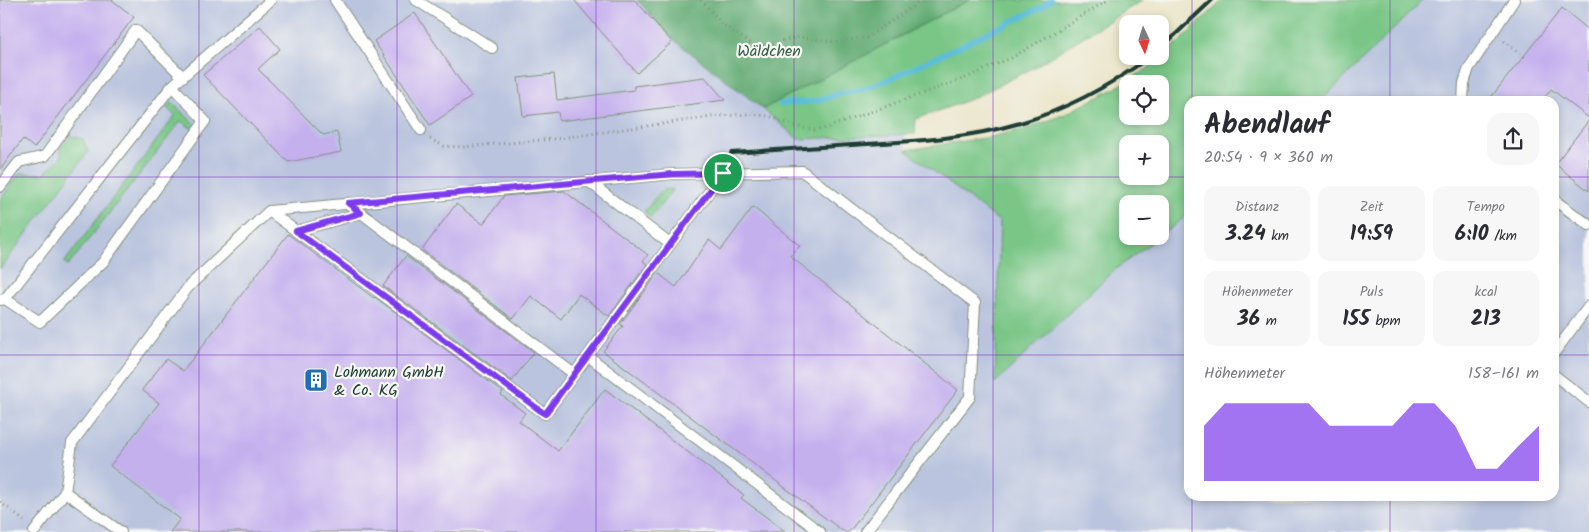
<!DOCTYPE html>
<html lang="de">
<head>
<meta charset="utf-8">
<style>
  :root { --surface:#fff; --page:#f7f7f7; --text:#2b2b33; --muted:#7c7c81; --accent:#7c3aed }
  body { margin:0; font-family:Kalam,sans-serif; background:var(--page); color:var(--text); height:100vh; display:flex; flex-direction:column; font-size:19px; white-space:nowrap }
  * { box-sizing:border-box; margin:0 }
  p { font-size:16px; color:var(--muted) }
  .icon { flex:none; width:28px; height:28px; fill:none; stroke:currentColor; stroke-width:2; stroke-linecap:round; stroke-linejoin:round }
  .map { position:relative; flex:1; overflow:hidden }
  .side { position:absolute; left:1184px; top:96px; width:375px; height:405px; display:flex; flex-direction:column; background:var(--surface); border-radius:15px; box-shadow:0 2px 8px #0003 }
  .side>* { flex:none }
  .needle { width:32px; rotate:176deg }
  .controls { position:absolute; left:1119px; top:15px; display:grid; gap:10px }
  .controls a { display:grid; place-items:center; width:50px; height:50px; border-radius:10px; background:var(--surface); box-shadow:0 2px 8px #0003; font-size:25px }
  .pin { position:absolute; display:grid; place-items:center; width:42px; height:42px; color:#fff; margin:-21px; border:2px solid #fff; border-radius:50%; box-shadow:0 1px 5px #0007 }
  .round { display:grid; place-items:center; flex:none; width:52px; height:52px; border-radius:15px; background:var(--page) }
  .head { display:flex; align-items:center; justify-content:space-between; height:85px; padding:0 20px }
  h1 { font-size:28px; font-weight:800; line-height:38px }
  .stats { display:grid; grid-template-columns:repeat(3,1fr); gap:8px; height:85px; padding:5px 20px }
  .stats div { display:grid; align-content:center; border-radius:12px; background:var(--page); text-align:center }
  .stats b { font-size:21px; font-weight:800 }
  .stats small { font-size:14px; font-weight:400 }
  .stats p { font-size:14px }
  .chart { height:140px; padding:10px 20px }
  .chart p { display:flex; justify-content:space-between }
  .chart svg { width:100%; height:90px; margin-top:5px; fill:var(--accent); opacity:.7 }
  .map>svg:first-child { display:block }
  .industrial { fill:#bac4de }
  .green { fill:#79c686; stroke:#4c825d; fill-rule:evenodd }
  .forest { fill:#62ab73; stroke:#407454 }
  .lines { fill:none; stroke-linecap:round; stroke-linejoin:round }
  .stream { stroke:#5bbdd9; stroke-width:5.5 }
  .building { fill:#c5b0ee }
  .lane-casing { stroke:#84907d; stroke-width:12 }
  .path { stroke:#84907d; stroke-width:3; stroke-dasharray:1 4; stroke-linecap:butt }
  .lane { stroke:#fff; stroke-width:10 }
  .rail { stroke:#1f3d34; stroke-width:4 }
  .route-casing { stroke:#fff; stroke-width:10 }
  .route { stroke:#7c3aed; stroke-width:6 }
  .grid { fill:none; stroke:#7b2cbf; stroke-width:1; stroke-opacity:0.55 }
  .labels { text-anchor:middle; stroke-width:4.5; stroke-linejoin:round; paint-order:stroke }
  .park-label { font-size:16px; fill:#365f48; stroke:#f6f6f2 }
  .poi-label { font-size:16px; fill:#1f3d34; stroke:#f6f6f2; text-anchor:start }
</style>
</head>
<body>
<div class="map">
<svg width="1589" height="532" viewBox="0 0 1589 532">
  <rect width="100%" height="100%" fill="#f6f6f2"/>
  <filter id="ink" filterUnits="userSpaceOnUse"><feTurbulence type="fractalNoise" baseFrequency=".02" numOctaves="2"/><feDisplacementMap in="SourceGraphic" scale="10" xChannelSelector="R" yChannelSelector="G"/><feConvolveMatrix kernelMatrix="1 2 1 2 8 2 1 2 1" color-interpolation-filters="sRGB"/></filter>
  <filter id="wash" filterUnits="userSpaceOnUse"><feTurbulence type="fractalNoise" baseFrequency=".0096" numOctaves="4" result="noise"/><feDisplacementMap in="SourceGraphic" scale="20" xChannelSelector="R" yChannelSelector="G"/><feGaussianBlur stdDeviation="1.12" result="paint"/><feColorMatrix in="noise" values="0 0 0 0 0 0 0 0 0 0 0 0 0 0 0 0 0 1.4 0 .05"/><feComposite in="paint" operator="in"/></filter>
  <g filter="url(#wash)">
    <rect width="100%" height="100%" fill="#eae4c6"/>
    <path class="industrial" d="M 0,0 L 637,0 L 674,40 L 763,109 L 798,139 L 905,134 L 906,150 L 1001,222 L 995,382 L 1113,271 L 1189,214 L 1189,496 L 1554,496 L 1554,101 L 1321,101 L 1423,0 L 1589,0 L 1589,532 L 0,532 Z"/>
    <path class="green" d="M 969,0 L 1143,0 L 1029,70 L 971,99 L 916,119 L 915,134 L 798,139 L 763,109 Z
      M 1223,0 L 1423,0 L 1321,101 L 1189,101 L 1189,214 L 1160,236 L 1160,204 L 1128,204 L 1128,236 L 1160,236 L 1113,271 L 995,383 L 1000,222 L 906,150 L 990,137 L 1029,128 L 1065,114 L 1112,90 L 1147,69 L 1179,42 ZM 1128,84 L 1160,84 L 1160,116 L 1128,116 ZM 1128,144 L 1160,144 L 1160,176 L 1128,176 Z
      M 172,103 L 195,124 L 192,129 L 181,121 L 68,266 L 64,263 L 175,116 L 166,107 Z
      M 72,136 L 83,139 L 88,152 L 0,269 L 0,200 L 20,173 L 44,174 L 62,156 L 60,148 Z
      M 673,189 L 651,218 L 644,212 L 662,190 Z"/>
    <path class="forest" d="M 637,0 L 969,0 L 763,109 L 674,40 Z"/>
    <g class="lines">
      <path class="stream" d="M 780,104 L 816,101 L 842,93 L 860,90 L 888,80 L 1042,7 L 1051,0"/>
    </g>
    <g id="blocks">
      <path class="building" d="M 0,0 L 112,0 L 134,17 L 34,148 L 23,139 L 0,170 Z
        M 574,0 L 635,0 L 672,42 L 637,73 Z
        M 1562,8 L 1589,30 L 1589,118 L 1551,89 L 1542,101 L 1488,101 Z
        M 415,13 L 471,97 L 430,125 L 374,41 Z
        M 260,26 L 280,49 L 258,69 L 323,135 L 337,132 L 341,152 L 288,162 L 203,75 Z
        M 554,74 L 557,100 L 634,90 L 634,86 L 705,77 L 725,100 L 559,121 L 558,112 L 523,116 L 518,78 Z
        M 1589,120 L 1589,191 L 1555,164 Z
        M 564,191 L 648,255 L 643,261 L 647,264 L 609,316 L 579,294 L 561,319 L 531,296 L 513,319 L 422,250 L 456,204 L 483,224 L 504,196 Z
        M 753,207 L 800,246 L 790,256 L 958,390 L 849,532 L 844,532 L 603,351 L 623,326 L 620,324 L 658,273 L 676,287 L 709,240 L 721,250 Z
        M 288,234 L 374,298 L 375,297 L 503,392 L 501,395 L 525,413 L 519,421 L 558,451 L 605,389 L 744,495 L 741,498 L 786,532 L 170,532 L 180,519 L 110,466 L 159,403 L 142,390 L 166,359 L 183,371 Z
        M 406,256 L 534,352 L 512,381 L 383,286 Z"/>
    </g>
  </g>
  <g filter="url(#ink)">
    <use href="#blocks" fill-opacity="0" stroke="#84907d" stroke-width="1"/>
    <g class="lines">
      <g class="lane-casing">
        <path id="lane" d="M 335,0 L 421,130
          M 416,0 L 492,48
          M 1463,101 L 1464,83 L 1469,68 L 1514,0
          M 588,181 L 670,244
          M 0,187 L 19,162 L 45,156 L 136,30 L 183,77
          M 1554,200 L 1589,225
          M 348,203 L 574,374
          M 269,211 L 545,414 L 723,173
          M 297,231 L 361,213
          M 5,299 L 40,322 L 103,262 L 205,121 L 172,86
          M 0,300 L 5,299 L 172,86 L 271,0
          M 1554,353 L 1589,306
          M 588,356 L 820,532
          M 1554,375 L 1589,402
          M 65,492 L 121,532
          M 34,532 L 65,492 L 72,443 L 189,286 L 269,211 L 673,174 L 802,171 L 975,303 L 970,397 L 865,532"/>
      </g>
      <path class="path" d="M 701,0 L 722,24 L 756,47 L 798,37 L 836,42 L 868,37 L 922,0
        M 1504,41 L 1526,58
        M 430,139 L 444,146 L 463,147 L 553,139 L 719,116 L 749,114 L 769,116 L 794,126 L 813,130 L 829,127 L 968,77 L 1013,57 L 1108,0
        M 0,502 L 24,521"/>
      <use href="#lane" class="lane"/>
      <path class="rail" d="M 1160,49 L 1212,0
        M 731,153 C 777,150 822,147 867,144 C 919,141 970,138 1020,123 C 1068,109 1111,85 1151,56"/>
    </g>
  </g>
  <g class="lines" filter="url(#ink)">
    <g class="route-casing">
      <path id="route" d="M 723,173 L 545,414 L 296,231 L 361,213 L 348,203 L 673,174 Z"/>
    </g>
    <use href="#route" class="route"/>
  </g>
  <path class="grid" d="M 199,0 L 199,532M 397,0 L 397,532M 596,0 L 596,532M 794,0 L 794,532M 993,0 L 993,532M 1192,0 L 1192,101M 1390,0 L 1390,101M 0,177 L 1189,177M 1554,177 L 1589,177M 0,355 L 1189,355M 1554,355 L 1589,355M 1192,496 L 1192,532M 1390,496 L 1390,532"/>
  <defs>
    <g id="building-square" transform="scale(1.25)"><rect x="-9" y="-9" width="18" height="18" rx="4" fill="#1f6fb2" stroke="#f6f6f2"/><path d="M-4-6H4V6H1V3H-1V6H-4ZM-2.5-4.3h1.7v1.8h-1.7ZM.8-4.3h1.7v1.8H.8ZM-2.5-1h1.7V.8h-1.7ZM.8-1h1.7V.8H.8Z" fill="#fff"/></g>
  </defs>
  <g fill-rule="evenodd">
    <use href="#building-square" x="316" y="380"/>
  </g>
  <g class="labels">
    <g class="park-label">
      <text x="769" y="56">Wäldchen</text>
    </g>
    <g class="poi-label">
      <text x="334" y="377">Lohmann GmbH<tspan x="334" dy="18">&amp; Co. KG</tspan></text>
    </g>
  </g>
</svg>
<div class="controls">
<a><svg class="needle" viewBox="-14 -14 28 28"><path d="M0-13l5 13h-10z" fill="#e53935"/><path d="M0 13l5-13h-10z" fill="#7c7c81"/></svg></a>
<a><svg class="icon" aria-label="locate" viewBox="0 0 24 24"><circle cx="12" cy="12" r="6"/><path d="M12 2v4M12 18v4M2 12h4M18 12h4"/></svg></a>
<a>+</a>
<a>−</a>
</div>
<div class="pin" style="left:723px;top:173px;background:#1e9e55"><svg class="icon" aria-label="arrive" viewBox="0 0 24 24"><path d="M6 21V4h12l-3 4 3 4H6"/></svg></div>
<section class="side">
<div class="head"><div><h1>Abendlauf</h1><p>20:54 · 9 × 360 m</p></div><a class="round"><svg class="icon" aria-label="share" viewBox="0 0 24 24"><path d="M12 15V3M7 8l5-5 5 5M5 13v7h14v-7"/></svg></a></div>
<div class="stats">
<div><p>Distanz</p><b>3.24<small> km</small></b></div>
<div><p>Zeit</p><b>19:59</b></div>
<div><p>Tempo</p><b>6:10<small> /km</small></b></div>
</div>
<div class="stats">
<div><p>Höhenmeter</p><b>36<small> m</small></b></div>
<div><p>Puls</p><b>155<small> bpm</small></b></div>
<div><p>kcal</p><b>213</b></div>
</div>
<div class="chart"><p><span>Höhenmeter</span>158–161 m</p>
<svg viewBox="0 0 160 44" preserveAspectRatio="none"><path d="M0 44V17L10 6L20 6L30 6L40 6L50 6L60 17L70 17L80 17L90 17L100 6L110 6L120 17L130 38L140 38L150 27L160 17V44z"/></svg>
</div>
</section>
</div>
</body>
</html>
